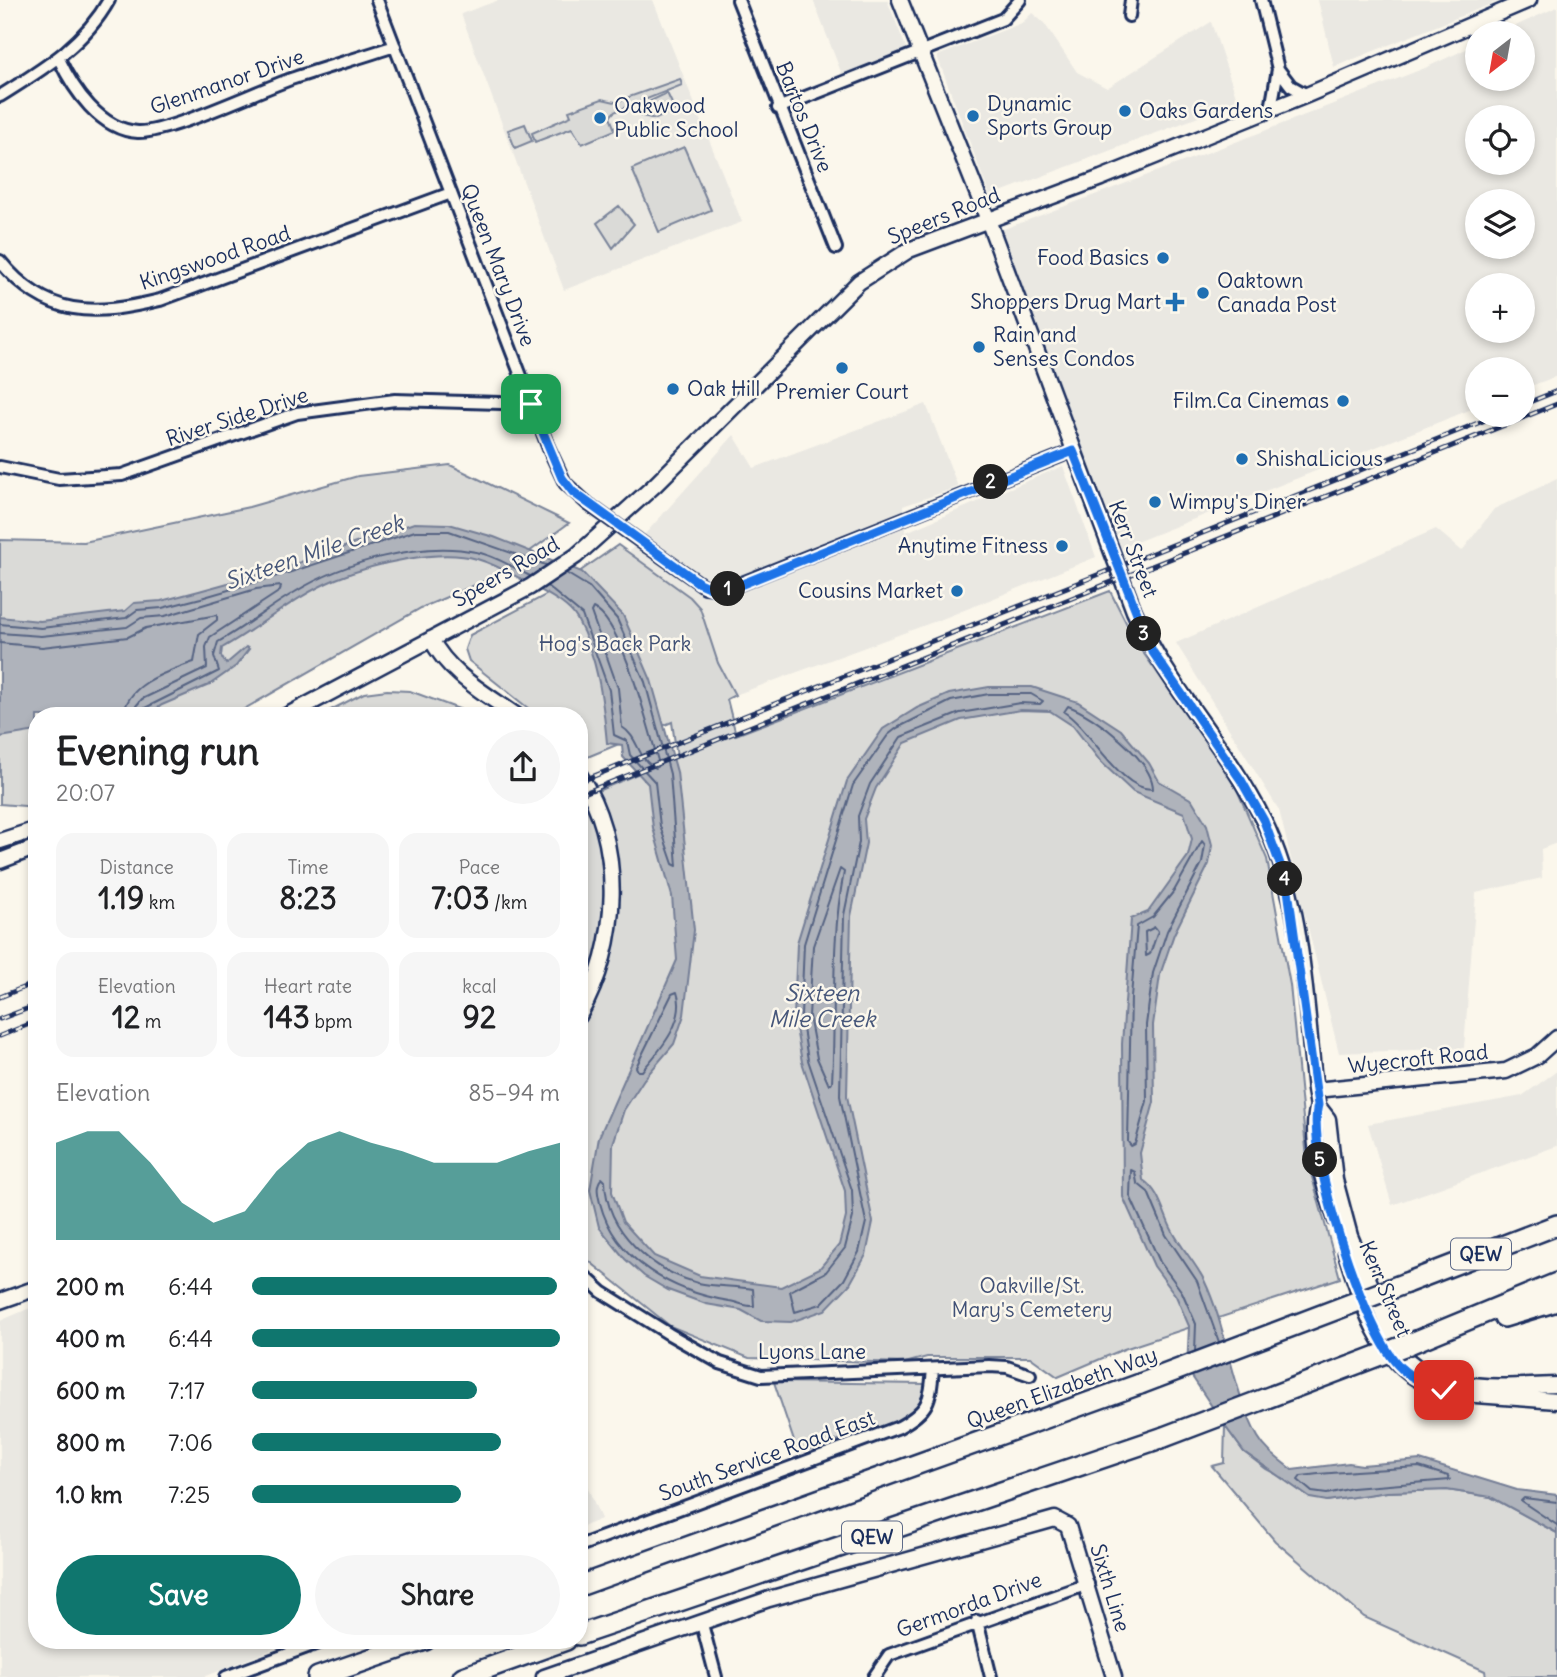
<!DOCTYPE html>
<html lang="en">
<head>
<meta charset="utf-8">
<style>
  :root { --surface:#fff; --page:#f6f6f6; --text:#202124; --muted:#757577; --accent:#0f766e }
  body { margin:0; font-family:Delius,sans-serif; background:var(--page); color:var(--text); height:100vh; display:flex; flex-direction:column; font-size:26px; white-space:nowrap }
  * { box-sizing:border-box; margin:0 }
  p { font-size:23px; color:var(--muted) }
  .icon { flex:none; width:38px; height:38px; fill:none; stroke:currentColor; stroke-width:2; stroke-linecap:round; stroke-linejoin:round }
  .map { position:relative; flex:1; overflow:hidden }
  .drawer { position:absolute; left:28px; top:707px; width:560px; height:942px; display:flex; flex-direction:column; background:var(--surface); border-radius:28px; box-shadow:0 4px 10px #0003 }
  .drawer>* { flex:none }
  .needle { width:46px; rotate:211deg }
  .controls { position:absolute; left:1465px; top:21px; display:grid; gap:14px }
  .controls a { display:grid; place-items:center; width:70px; height:70px; border-radius:50%; background:var(--surface); box-shadow:0 4px 10px #0003; font-size:35px }
  .pin { position:absolute; display:grid; place-items:center; width:60px; height:60px; color:#fff; margin:-30px; border-radius:14px; box-shadow:0 4px 10px #0006 }
  .km { position:absolute; width:35px; height:35px; margin:-18px; border-radius:50%; background:#222; color:#fff; font-size:19px; line-height:35px; text-align:center }
  .round { display:grid; place-items:center; flex:none; width:74px; height:74px; border-radius:37px; background:var(--page) }
  .headline { display:flex; align-items:center; justify-content:space-between; height:119px; padding:0 28px }
  h1 { font-size:38px; font-weight:700; line-height:52px }
  .stats { display:grid; grid-template-columns:repeat(3,1fr); gap:10px; height:119px; padding:7px 28px }
  .stats div { display:grid; align-content:center; border-radius:18px; background:var(--page); text-align:center }
  .stats b { font-size:30px; font-weight:700 }
  .stats small { font-size:19px; font-weight:400 }
  .stats p { font-size:19px }
  .chart { height:196px; padding:14px 28px }
  .chart p { display:flex; justify-content:space-between }
  .chart svg { width:100%; height:126px; margin-top:7px; fill:var(--accent); opacity:.7 }
  .primary-button { display:flex; gap:14px; margin-top:auto; padding:14px 28px }
  .primary-button a { flex:1; height:80px; border-radius:42px; background:var(--accent); color:#fff; font-size:28px; font-weight:700; line-height:80px; text-align:center }
  .primary-button a+a { background:var(--page); color:var(--text) }
  ul { padding:0 28px; list-style:none; font-size:23px }
  li { display:grid; grid-template-columns:112px 84px 1fr; align-items:center; height:52px }
  li i { height:18px; border-radius:9px; background:var(--accent) }
  .map>svg:first-child { display:block }
  .built { fill:#eae8e2; fill-rule:evenodd }
  .green { fill:#dadad7; stroke:#7a849a; stroke-width:2 }
  .water { fill:#afb3bb; stroke:#747e96; stroke-width:2 }
  .lines { fill:none; stroke-linecap:round; stroke-linejoin:round }
  .shore { stroke:#566483; stroke-width:2 }
  .street-casing { stroke:#1b2f5e; stroke-width:16 }
  .secondary-casing { stroke:#1b2f5e; stroke-width:19 }
  .highway-casing { stroke:#1b2f5e; stroke-width:24 }
  .street { stroke:#fbf7ec; stroke-width:10 }
  .secondary { stroke:#fbf7ec; stroke-width:14 }
  .highway { stroke:#fbf7ec; stroke-width:19 }
  .rail-casing { stroke:#1b2f5e; stroke-width:5 }
  .rail { stroke:#fbf7ec; stroke-width:2.5; stroke-dasharray:8; stroke-linecap:butt }
  .street-bridge-casing { stroke:#1b2f5e; stroke-width:16; stroke-linecap:butt }
  .highway-bridge-casing { stroke:#1b2f5e; stroke-width:24; stroke-linecap:butt }
  .street-bridge { stroke:#fbf7ec; stroke-width:10 }
  .highway-bridge { stroke:#fbf7ec; stroke-width:19 }
  .route-casing { stroke:#fff; stroke-width:14 }
  .route { stroke:#1a73e8; stroke-width:9 }
  .poi-dot { fill:#1f6fb2; stroke:#fbf7ec; stroke-width:2.5 }
  .labels { text-anchor:middle; stroke-width:5; stroke-linejoin:round; paint-order:stroke }
  .shield { fill:#fbf7ec; stroke:#5e6b89; stroke-width:2 }
  .shield-label { font-size:19px; font-weight:bold; fill:#1b2f5e }
  .street-label { font-size:21px; fill:#1b2f5e; stroke:#fbf7ec }
  .poi-label { font-size:21px; fill:#1b2f5e; stroke:#fbf7ec; text-anchor:start }
  .park-label { font-size:21px; fill:#415176; stroke:#fbf7ec }
  .water-label { font-size:23px; font-style:italic; fill:#47577a; stroke:#fbf7ec }
</style>
</head>
<body>
<div class="map">
<svg width="1557" height="1677" viewBox="0 0 1557 1677">
  <rect width="100%" height="100%" fill="#fbf7ec"/>
  <filter id="ink" filterUnits="userSpaceOnUse"><feTurbulence type="fractalNoise" baseFrequency=".0143" numOctaves="2"/><feDisplacementMap in="SourceGraphic" scale="14" xChannelSelector="R" yChannelSelector="G"/><feConvolveMatrix kernelMatrix="1 2 1 2 8 2 1 2 1" color-interpolation-filters="sRGB"/></filter>
  <g filter="url(#ink)">
    <path class="built" d="M 499,0 L 653,0 L 742,222 L 564,290 L 461,14 Z
      M 813,0 L 887,0 L 907,50 L 843,77 Z
      M 1318,0 L 1501,0 L 1334,67 Z
      M 1557,7 L 1557,376 L 1523,389 L 1522,369 L 1477,369 L 1477,407 L 1121,548 L 1001,230 L 1241,140 L 1425,68 L 1477,44 L 1477,79 L 1522,79 L 1522,33 L 1500,33 ZM 1477,117 L 1522,117 L 1522,163 L 1477,163 ZM 1477,201 L 1522,201 L 1522,247 L 1477,247 ZM 1477,285 L 1522,285 L 1522,331 L 1477,331 Z
      M 1032,13 L 1044,23 L 1077,72 L 1107,88 L 1211,22 L 1238,102 L 990,196 L 937,56 L 1022,23 Z
      M 926,404 L 958,487 L 903,506 L 906,532 L 1063,466 L 1096,557 L 947,617 L 735,695 L 697,620 L 628,553 L 734,435 L 754,468 Z
      M 1557,479 L 1557,843 L 1541,849 L 1542,878 L 1476,893 L 1464,1048 L 1339,1053 L 1279,810 L 1176,643 L 1436,529 L 1462,551 L 1494,509 Z
      M 1557,1071 L 1557,1146 L 1392,1205 L 1368,1124 L 1522,1096 Z
      M 37,1305 L 37,1640 L 296,1640 L 204,1677 L 0,1677 L 0,1321 Z
      M 579,1467 L 601,1519 L 579,1528 Z"/>
    <path class="green" d="M 680,79 L 682,85 L 614,112 L 610,117 L 615,130 L 582,144 L 572,128 L 535,142 L 532,133 L 571,116 L 569,111 L 602,99 L 615,102 Z
      M 667,93 L 675,110 L 656,119 L 641,116 L 640,106 Z
      M 525,124 L 532,141 L 515,148 L 508,130 Z
      M 684,147 L 711,210 L 659,232 L 632,169 Z
      M 619,206 L 634,224 L 613,248 L 597,223 Z
      M 450,465 L 569,523 L 496,576 L 421,608 L 232,716 L 37,716 L 37,807 L 0,804 L 0,540 L 84,542 L 249,507 L 358,476 Z
      M 618,545 L 690,597 L 700,608 L 718,663 L 735,695 L 727,699 L 736,735 L 1110,591 L 1137,644 L 1232,778 L 1267,859 L 1290,985 L 1307,1159 L 1340,1278 L 1124,1349 L 1058,1377 L 1030,1357 L 927,1357 L 905,1363 L 749,1358 L 670,1326 L 579,1253 L 579,799 L 677,757 L 672,722 L 585,758 L 579,752 L 579,716 L 538,716 L 469,661 L 465,649 L 470,635 L 546,595 Z
      M 387,690 L 410,691 L 478,716 L 319,716 L 364,693 Z
      M 774,1382 L 927,1384 L 925,1402 L 911,1417 L 798,1453 Z
      M 1225,1426 L 1244,1452 L 1266,1469 L 1327,1501 L 1387,1492 L 1447,1490 L 1491,1497 L 1557,1533 L 1557,1677 L 1486,1677 L 1485,1671 L 1364,1617 L 1275,1541 L 1212,1466 L 1224,1463 Z"/>
    <path class="water" d="M 414,523 L 449,524 L 494,537 L 582,572 L 623,615 L 651,680 L 677,772 L 694,930 L 684,1015 L 674,1044 L 644,1079 L 624,1110 L 613,1144 L 612,1192 L 623,1222 L 654,1256 L 700,1276 L 781,1287 L 820,1268 L 839,1245 L 846,1217 L 845,1191 L 802,1062 L 794,1017 L 797,943 L 847,781 L 883,729 L 917,708 L 949,694 L 989,687 L 1032,687 L 1078,702 L 1121,730 L 1149,763 L 1159,781 L 1192,800 L 1207,825 L 1212,845 L 1209,864 L 1174,934 L 1160,975 L 1153,1025 L 1154,1102 L 1140,1153 L 1143,1180 C 1160,1191 1163,1213 1172,1230 C 1181,1248 1195,1262 1204,1280 C 1228,1330 1231,1388 1258,1437 C 1266,1451 1280,1460 1292,1470 L 1349,1463 L 1362,1465 L 1420,1460 L 1517,1490 L 1557,1495 L 1557,1533 L 1491,1497 L 1447,1490 L 1387,1492 L 1327,1501 L 1310,1498 L 1244,1452 L 1225,1426 L 1187,1369 L 1189,1326 L 1176,1296 L 1154,1266 L 1123,1197 L 1122,1044 L 1131,919 L 1148,912 L 1188,856 L 1192,839 L 1184,813 L 1133,792 L 1101,762 L 1073,726 L 1050,711 L 1021,710 L 961,720 L 905,743 L 876,788 L 864,819 L 866,843 L 851,916 L 847,1096 L 873,1222 L 866,1255 L 850,1284 L 825,1310 L 791,1322 L 761,1321 L 741,1310 L 706,1304 L 668,1290 L 644,1276 L 625,1259 L 599,1227 L 590,1190 L 599,1137 L 677,960 L 672,896 L 653,828 L 648,784 L 623,757 L 622,745 L 607,743 C 603,700 598,658 577,619 C 569,605 549,595 535,587 C 517,577 498,565 477,559 C 438,548 373,564 336,579 C 295,596 261,626 222,648 L 221,656 L 226,664 L 246,647 L 249,649 L 236,666 L 209,685 L 162,705 L 146,716 L 37,716 L 37,731 L 0,737 L 0,617 L 40,621 L 125,611 L 134,603 L 161,601 L 199,591 L 289,566 Z"/>
    <g class="lines">
      <path class="shore" d="M 547,586 L 582,615 L 609,690 L 614,735 L 627,741 L 630,755 L 655,782 L 660,826 L 673,864 L 677,866 L 670,774 L 645,682 L 617,619 L 589,587 L 566,573
        M 593,608 C 623,621 649,731 659,764 L 656,768 C 637,760 639,737 622,727 L 618,688 L 591,612 Z
        M 0,624 L 41,628 L 126,618 L 137,610 L 162,608 L 201,598 L 291,572 L 415,531 L 449,531 L 546,565
        M 0,633 L 41,636 L 127,627 L 141,618 L 165,616 L 256,589 L 281,586 L 280,591 L 210,637 L 206,647 L 207,668 L 142,699 L 136,706 L 134,716
        M 0,643 L 42,647 L 128,637 L 146,628 L 217,615 L 217,620 L 199,634 L 194,662 C 169,671 125,684 124,716
        M 989,694 L 1031,694 L 1043,701 L 1040,704 L 1020,703 L 960,713 L 901,737 L 870,784 L 858,816 L 859,842 L 844,915 L 840,1096 L 866,1222 L 859,1252 L 844,1280 L 821,1304 L 795,1312 L 790,1291 L 826,1272 L 845,1248 L 853,1217 L 852,1190 L 808,1060 L 801,1016 L 804,944 L 853,785 L 888,735 L 897,728 L 951,701 Z
        M 1068,706 C 1094,715 1153,760 1153,789 C 1120,791 1091,729 1064,712 Z
        M 143,716 L 145,708 L 219,671 L 214,656 L 218,642 C 245,627 269,607 295,592 C 342,563 421,540 476,552 C 495,556 513,567 530,576
        M 1202,841 L 1205,845 L 1202,863 L 1167,931 L 1153,973 L 1146,1025 L 1147,1101 L 1135,1144 L 1131,1146 L 1128,1142 L 1131,997 L 1137,926 L 1153,917 L 1174,891 Z
        M 840,869 L 844,872 C 830,942 836,1011 832,1082 L 829,1085 L 817,1058 L 809,1016 L 813,946 Z
        M 1155,927 L 1158,931 L 1150,954 L 1146,956 L 1145,932 Z
        M 677,992 C 687,1021 659,1051 642,1071 L 638,1071 L 636,1067 L 672,994 Z
        M 602,1178 L 605,1181 C 606,1231 652,1271 698,1283 C 716,1287 735,1286 753,1289 L 754,1306 C 747,1307 737,1302 729,1301 C 674,1292 615,1261 600,1203 C 598,1194 595,1185 602,1178 Z
        M 1195,1351 L 1196,1324 L 1182,1292 L 1160,1262 L 1130,1196 L 1131,1170 L 1135,1172 L 1137,1183 L 1148,1192 L 1166,1235 L 1197,1281 L 1219,1342
        M 1419,1467 L 1448,1476 L 1450,1480 L 1352,1488 L 1327,1494 L 1312,1492 L 1298,1480 L 1301,1476 C 1341,1471 1379,1470 1419,1467 Z
        M 1557,1502 L 1524,1498 L 1521,1501 L 1557,1525"/>
      <g class="street-casing">
        <path id="street" d="M 377,0 L 549,449 L 565,483 L 588,504
          M 738,0 L 836,248
          M 1261,0 L 1278,69 L 1291,86 L 1307,95
          M 1129,16 L 1131,0
          M 59,59 C 73,89 100,130 138,132 C 170,133 258,90 294,78 C 327,67 362,57 395,46
          M 0,96 C 43,69 84,45 109,0
          M 778,108 L 1003,19 L 1020,0
          M 1271,109 L 1278,69
          M 0,261 C 46,318 94,316 160,300 L 451,193
          M 0,467 L 59,479 L 122,475 L 297,413 L 395,400 L 531,404
          M 648,547 L 705,587 L 727,589 L 1073,451
          M 579,1271 L 602,1292 L 669,1334 L 720,1363 L 761,1376 L 989,1366 L 1007,1367 L 1030,1375
          M 579,1546 L 899,1427 C 929,1410 930,1402 933,1369
          M 977,1621 L 991,1677
          M 702,1624 L 716,1677
          M 226,1677 L 326,1640
          M 874,1677 L 889,1655 L 1088,1584"/>
      </g>
      <g class="secondary-casing">
        <path id="secondary" d="M 900,0 L 988,220 L 1134,611 C 1169,689 1226,745 1263,819 C 1304,901 1305,1001 1315,1090 L 1318,1106 L 1328,1119 L 1335,1180 L 1350,1236 L 1398,1349 C 1432,1396 1506,1386 1557,1385
          M 431,639 C 449,674 485,693 517,716
          M 286,716 L 530,587 L 576,556 L 655,485 L 859,282 L 909,250 L 1101,178 L 1307,95 L 1529,0
          M 579,774 C 625,846 620,943 579,1016
          M 0,841 L 37,829
          M 0,861 L 37,847
          M 1315,1090 L 1506,1071 L 1537,1056 L 1557,1038
          M 1318,1106 C 1308,1140 1325,1187 1336,1220
          M 1346,1253 C 1360,1297 1378,1361 1423,1382
          M 0,1301 L 37,1288
          M 1442,1389 L 1476,1395 L 1557,1401
          M 544,1677 L 769,1599 L 1055,1519 L 1068,1526 L 1114,1677"/>
      </g>
      <g class="highway-casing">
        <path id="highway" d="M 1406,1283 L 1557,1225
          M 1504,1317 L 1557,1301
          M 1409,1344 L 1557,1283
          M 579,1586 L 1140,1384
          M 579,1635 L 1164,1437
          M 318,1677 L 425,1640
          M 463,1677 L 566,1640"/>
      </g>
      <use href="#street" class="street"/>
      <use href="#secondary" class="secondary"/>
      <use href="#highway" class="highway"/>
      <g class="rail-casing">
        <path id="rail" d="M 1522,405 L 1557,391
          M 579,782 L 1498,415
          M 579,795 L 1557,404
          M 0,997 L 37,982
          M 0,1019 L 37,1005
          M 0,1036 L 37,1021"/>
      </g>
      <use href="#rail" class="rail"/>
      <g class="street-bridge-casing">
        <path id="street-bridge" d="M 588,504 L 648,547"/>
      </g>
      <g class="highway-bridge-casing">
        <path id="highway-bridge" d="M 1140,1384 L 1406,1283
          M 1164,1437 L 1409,1344"/>
      </g>
      <use href="#street-bridge" class="street-bridge"/>
      <use href="#highway-bridge" class="highway-bridge"/>
    </g>
  </g>
  <g class="lines" filter="url(#ink)">
    <g class="route-casing">
      <path id="route" d="M 531,404 L 562,478 L 573,492 L 699,583 L 715,590 L 735,587 L 1073,451 L 1152,651 L 1241,780 L 1264,821 L 1287,883 L 1318,1105 C 1305,1151 1365,1336 1401,1368 C 1412,1379 1429,1385 1444,1390"/>
    </g>
    <use href="#route" class="route"/>
  </g>
  <g class="poi-dot">
    <circle cx="1125" cy="111" r="7"/>
    <circle cx="973" cy="116" r="7"/>
    <circle cx="600" cy="118" r="7"/>
    <circle cx="1163" cy="258" r="7"/>
    <circle cx="1203" cy="293" r="7"/>
    <path d="M1171.5 291.5h7v7h7v7h-7v7h-7v-7h-7v-7h7z"/>
    <circle cx="979" cy="347" r="7"/>
    <circle cx="842" cy="368" r="7"/>
    <circle cx="673" cy="389" r="7"/>
    <circle cx="1343" cy="401" r="7"/>
    <circle cx="1242" cy="459" r="7"/>
    <circle cx="1155" cy="502" r="7"/>
    <circle cx="1062" cy="546" r="7"/>
    <circle cx="957" cy="591" r="7"/>
  </g>
  <g class="labels">
    <g class="shield">
      <rect x="1451" y="1238.5" width="60" height="31" rx="5"/>
      <rect x="842" y="1521.5" width="60" height="31" rx="5"/>
    </g>
    <g class="shield-label">
      <text x="1481" y="1261">QEW</text>
      <text x="872" y="1544">QEW</text>
    </g>
    <g class="street-label">
      <text transform="translate(227 82) rotate(-19)" y="7">Glenmanor Drive</text>
      <text transform="translate(804 117) rotate(68)" y="7">Bartos Drive</text>
      <text transform="translate(944 216) rotate(-22)" y="7">Speers Road</text>
      <text transform="translate(215 258) rotate(-19)" y="7">Kingswood Road</text>
      <text transform="translate(498 265) rotate(69)" y="7">Queen Mary Drive</text>
      <text transform="translate(237 417) rotate(-18)" y="7">River Side Drive</text>
      <text transform="translate(1133 549) rotate(69)" y="7">Kerr Street</text>
      <text transform="translate(506 572) rotate(-30)" y="7">Speers Road</text>
      <text transform="translate(1418 1059) rotate(-6)" y="7">Wyecroft Road</text>
      <text transform="translate(1385 1289) rotate(67)" y="7">Kerr Street</text>
      <text x="812" y="1359">Lyons Lane</text>
      <text transform="translate(1062 1388) rotate(-20)" y="7">Queen Elizabeth Way</text>
      <text transform="translate(767 1456) rotate(-20)" y="7">South Service Road East</text>
      <text transform="translate(1110 1588) rotate(73)" y="7">Sixth Line</text>
      <text transform="translate(969 1605) rotate(-20)" y="7">Germorda Drive</text>
    </g>
    <g class="poi-label">
      <text x="987" y="111">Dynamic<tspan x="987" dy="24">Sports Group</tspan></text>
      <text x="614" y="113">Oakwood<tspan x="614" dy="24">Public School</tspan></text>
      <text x="1139" y="118">Oaks Gardens</text>
      <text x="1149" y="265" text-anchor="end">Food Basics</text>
      <text x="1217" y="288">Oaktown<tspan x="1217" dy="24">Canada Post</tspan></text>
      <text x="1161" y="309" text-anchor="end">Shoppers Drug Mart</text>
      <text x="993" y="342">Rain and<tspan x="993" dy="24">Senses Condos</tspan></text>
      <text x="687" y="396">Oak Hill</text>
      <text x="842" y="399" text-anchor="middle">Premier Court</text>
      <text x="1329" y="408" text-anchor="end">Film.Ca Cinemas</text>
      <text x="1256" y="466">ShishaLicious</text>
      <text x="1169" y="509">Wimpy's Diner</text>
      <text x="1048" y="553" text-anchor="end">Anytime Fitness</text>
      <text x="943" y="598" text-anchor="end">Cousins Market</text>
    </g>
    <g class="park-label">
      <text x="615" y="651">Hog's Back Park</text>
      <text x="1032" y="1293">Oakville/St.<tspan x="1032" dy="24">Mary's Cemetery</tspan></text>
    </g>
    <g class="water-label">
      <text transform="translate(314 552) rotate(-19)" y="8">Sixteen Mile Creek</text>
      <text x="822" y="1001">Sixteen<tspan x="822" dy="26">Mile Creek</tspan></text>
    </g>
  </g>
</svg>
<div class="controls">
<a><svg class="needle" viewBox="-14 -14 28 28"><path d="M0-13l5 13h-10z" fill="#e53935"/><path d="M0 13l5-13h-10z" fill="#757577"/></svg></a>
<a><svg class="icon" aria-label="locate" viewBox="0 0 24 24"><circle cx="12" cy="12" r="6"/><path d="M12 2v4M12 18v4M2 12h4M18 12h4"/></svg></a>
<a><svg class="icon" aria-label="layers" viewBox="0 0 24 24"><path d="M12 4l9 5-9 5-9-5zM3 14l9 5 9-5"/></svg></a>
<a>+</a>
<a>−</a>
</div>
<div class="pin" style="left:531px;top:404px;background:#1e9e55"><svg class="icon" aria-label="arrive" viewBox="0 0 24 24"><path d="M6 21V4h12l-3 4 3 4H6"/></svg></div>
<div class="pin" style="left:1444px;top:1390px;background:#d93025"><svg class="icon" aria-label="check" viewBox="0 0 24 24"><path d="M5 12l5 5 9-10"/></svg></div>
<b class="km" style="left:728px;top:589px">1</b>
<b class="km" style="left:991px;top:482px">2</b>
<b class="km" style="left:1144px;top:634px">3</b>
<b class="km" style="left:1285px;top:879px">4</b>
<b class="km" style="left:1320px;top:1160px">5</b>
<section class="drawer">
<div class="headline"><div><h1>Evening run</h1><p>20:07</p></div><a class="round"><svg class="icon" aria-label="share" viewBox="0 0 24 24"><path d="M12 15V3M7 8l5-5 5 5M5 13v7h14v-7"/></svg></a></div>
<div class="stats">
<div><p>Distance</p><b>1.19<small> km</small></b></div>
<div><p>Time</p><b>8:23</b></div>
<div><p>Pace</p><b>7:03<small> /km</small></b></div>
</div>
<div class="stats">
<div><p>Elevation</p><b>12<small> m</small></b></div>
<div><p>Heart rate</p><b>143<small> bpm</small></b></div>
<div><p>kcal</p><b>92</b></div>
</div>
<div class="chart"><p><span>Elevation</span>85–94 m</p>
<svg viewBox="0 0 160 44" preserveAspectRatio="none"><path d="M0 44V10L10 6L20 6L30 17L40 31L50 38L60 34L70 20L80 10L90 6L100 10L110 13L120 17L130 17L140 17L150 13L160 10V44z"/></svg>
</div>
<ul>
<li><b>200 m</b>6:44<i style="width:99%"></i></li>
<li><b>400 m</b>6:44<i style="width:100%"></i></li>
<li><b>600 m</b>7:17<i style="width:73%"></i></li>
<li><b>800 m</b>7:06<i style="width:81%"></i></li>
<li><b>1.0 km</b>7:25<i style="width:68%"></i></li>
</ul>
<div class="primary-button"><a>Save</a><a>Share</a></div>
</section>
</div>
</body>
</html>
